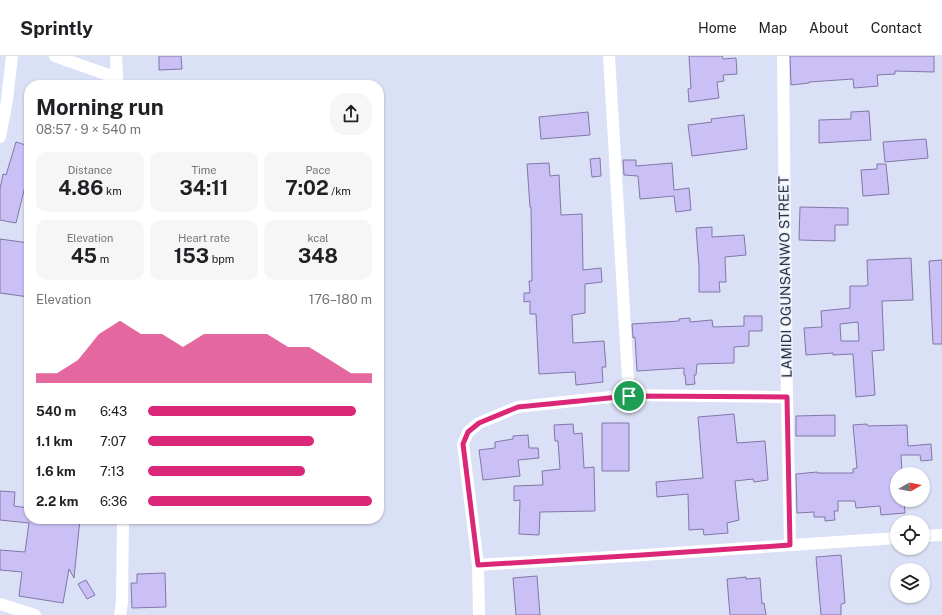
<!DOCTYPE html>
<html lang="en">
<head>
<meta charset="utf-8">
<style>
  :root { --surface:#fff; --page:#f6f6f6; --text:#202124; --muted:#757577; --line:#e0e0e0; --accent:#db2777 }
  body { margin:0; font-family:"Public Sans",sans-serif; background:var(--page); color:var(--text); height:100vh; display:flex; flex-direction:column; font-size:15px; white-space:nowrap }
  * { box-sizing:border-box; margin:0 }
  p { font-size:13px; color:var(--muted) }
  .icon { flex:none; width:22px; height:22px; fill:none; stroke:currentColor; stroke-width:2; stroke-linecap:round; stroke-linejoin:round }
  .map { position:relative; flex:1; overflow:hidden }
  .sheet { position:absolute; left:24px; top:24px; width:360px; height:444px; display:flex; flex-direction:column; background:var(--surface); border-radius:16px; box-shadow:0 1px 3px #0004 }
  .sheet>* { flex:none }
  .needle { width:26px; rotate:81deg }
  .controls { position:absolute; left:890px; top:411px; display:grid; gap:8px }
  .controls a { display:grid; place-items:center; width:40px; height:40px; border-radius:50%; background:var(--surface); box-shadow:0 1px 3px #0004; font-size:20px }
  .pin { position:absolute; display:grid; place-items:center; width:34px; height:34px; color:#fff; margin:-17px; border:2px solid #fff; border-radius:50%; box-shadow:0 1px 4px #0007 }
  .round { display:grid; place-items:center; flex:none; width:42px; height:42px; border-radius:16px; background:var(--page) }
  .head { display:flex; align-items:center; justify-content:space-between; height:68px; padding:0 12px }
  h1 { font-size:22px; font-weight:700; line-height:30px }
  .stats { display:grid; grid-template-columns:repeat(3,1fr); gap:6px; height:68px; padding:4px 12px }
  .stats div { display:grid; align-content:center; border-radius:10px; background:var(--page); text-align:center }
  .stats b { font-size:20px; font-weight:700 }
  .stats small { font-size:11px; font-weight:400 }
  .stats p { font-size:11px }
  .chart { height:112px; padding:8px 12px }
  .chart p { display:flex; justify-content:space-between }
  .chart svg { width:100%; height:72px; margin-top:4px; fill:var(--accent); opacity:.7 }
  ul { padding:0 12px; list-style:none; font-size:13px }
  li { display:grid; grid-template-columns:64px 48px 1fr; align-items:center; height:30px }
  li i { height:10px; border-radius:5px; background:var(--accent) }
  header { display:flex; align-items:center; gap:24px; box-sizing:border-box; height:56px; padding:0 20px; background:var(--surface); border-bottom:1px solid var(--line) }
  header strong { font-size:19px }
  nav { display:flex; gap:22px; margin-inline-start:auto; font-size:14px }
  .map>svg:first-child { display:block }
  .building { fill:#cac0f5; stroke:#8177a8; fill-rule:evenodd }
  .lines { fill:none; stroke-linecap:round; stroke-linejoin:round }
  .minor { stroke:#fff; stroke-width:12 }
  .route-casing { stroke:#fff; stroke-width:8 }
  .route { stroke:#db2777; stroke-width:5 }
  .labels { text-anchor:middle; stroke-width:3; stroke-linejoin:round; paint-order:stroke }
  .street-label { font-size:14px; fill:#2d3347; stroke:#eaeef8 }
</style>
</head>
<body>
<header>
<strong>Sprintly</strong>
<nav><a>Home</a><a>Map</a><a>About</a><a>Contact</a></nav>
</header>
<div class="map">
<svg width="942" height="559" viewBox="0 0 942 559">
  <rect width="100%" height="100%" fill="#dae0f5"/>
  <path class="building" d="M 159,0 L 181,0 L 182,13 L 159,14 Z
    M 689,0 L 722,0 L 723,3 L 736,2 L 737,18 L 723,19 L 724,25 L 717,26 L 719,42 L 689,46 L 688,33 L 691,32 Z
    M 790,0 L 934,0 L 934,16 L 895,15 L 895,18 L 877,19 L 878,30 L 854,32 L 853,23 L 809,26 L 809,27 L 791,29 Z
    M 869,55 L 871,84 L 819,87 L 819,64 L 851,63 L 851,56 Z
    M 588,56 L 590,79 L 541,83 L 539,61 Z
    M 744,59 L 747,93 L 692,100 L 688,69 L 712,66 L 711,63 Z
    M 926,83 L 928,102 L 885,106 L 883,86 Z
    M 16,86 L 29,90 L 29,118 L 28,118 L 16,167 L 0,164 L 0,133 L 3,118 L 6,119 Z
    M 600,102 L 601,120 L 592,121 L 590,103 Z
    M 623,104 L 636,104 L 636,110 L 672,107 L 674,134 L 689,132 L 691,154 L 676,156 L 674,140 L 640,143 L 638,120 L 624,119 Z
    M 549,107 L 550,120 L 559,119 L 561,159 L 582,158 L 583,214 L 601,212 L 602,226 L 585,228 L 585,257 L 572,259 L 573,287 L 604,285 L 606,311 L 602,311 L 603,326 L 576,329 L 575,316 L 539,318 L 536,258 L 530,258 L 530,245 L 524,246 L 524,237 L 530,237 L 529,225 L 532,225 L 531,151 L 530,151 L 527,108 Z
    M 877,108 L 886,108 L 889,138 L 863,140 L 861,114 L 877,113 Z
    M 800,151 L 848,152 L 848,169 L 835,169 L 835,185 L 799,184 Z
    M 712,171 L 712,181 L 744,179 L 746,199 L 725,201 L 726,226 L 719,226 L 720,236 L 699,236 L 699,211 L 696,172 Z
    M 0,183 L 29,187 L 29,241 L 0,237 Z
    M 911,202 L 913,244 L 882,245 L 884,294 L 872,295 L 875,339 L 856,341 L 853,298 L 833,299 L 833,297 L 806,299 L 804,272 L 822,271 L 821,255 L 850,252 L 850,230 L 865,230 L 868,229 L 867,204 ZM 858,266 L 859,285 L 841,285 L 840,268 Z
    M 942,204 L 942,288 L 933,288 L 929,205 Z
    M 744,260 L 762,260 L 762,275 L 749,275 L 749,290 L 734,291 L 734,307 L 697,308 L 696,319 L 694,319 L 695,328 L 686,329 L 685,319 L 684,319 L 684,312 L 637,315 L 635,281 L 633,282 L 632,268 L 679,265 L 679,263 L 690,262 L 690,266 L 712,264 L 713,271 L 744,270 Z
    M 734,358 L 737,387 L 765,385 L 768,424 L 754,426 L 753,423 L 735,425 L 739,464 L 727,467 L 728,477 L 704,479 L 703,473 L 689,474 L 688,438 L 657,441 L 656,426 L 703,422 L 698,361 Z
    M 835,359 L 835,380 L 796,380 L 796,360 Z
    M 602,367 L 629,367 L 629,415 L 602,415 Z
    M 573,368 L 574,378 L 582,377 L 584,412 L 594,411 L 595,455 L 540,456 L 539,479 L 519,478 L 520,444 L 514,445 L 514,430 L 543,429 L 542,415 L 560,413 L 558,385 L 555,385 L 554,369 Z
    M 867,368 L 868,370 L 907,369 L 908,390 L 931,388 L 932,404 L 921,405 L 920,399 L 901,399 L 902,418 L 897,418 L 897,444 L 904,444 L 905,457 L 881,459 L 880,450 L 856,452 L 855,445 L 838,445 L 838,455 L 834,455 L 835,464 L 825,465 L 825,461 L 814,461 L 814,456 L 797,457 L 796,418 L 817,416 L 817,417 L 853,417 L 853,413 L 857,412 L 853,369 Z
    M 528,379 L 529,392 L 538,392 L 539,402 L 518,404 L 520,420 L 483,424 L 479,394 L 495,392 L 495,386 L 513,383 L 513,380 Z
    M 0,435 L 15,436 L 14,450 L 29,452 L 29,464 L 29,463 L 80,463 L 74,522 L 69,513 L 63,547 L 19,540 L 22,516 L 0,514 L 0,494 L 25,496 L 29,467 L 0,464 Z
    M 841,499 L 845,547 L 841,548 L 841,559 L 821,559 L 816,501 Z
    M 165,517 L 166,551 L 132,552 L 131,527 L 137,527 L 137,518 Z
    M 537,520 L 540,559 L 516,559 L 513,522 Z
    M 746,521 L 746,523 L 760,522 L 762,548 L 764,547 L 766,559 L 730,559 L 727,523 Z
    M 86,524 L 95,539 L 87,543 L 78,528 Z"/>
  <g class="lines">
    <path class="minor" d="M 55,0 L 117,22
      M 116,0 L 117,22 L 118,29
      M 609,0 L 629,339
      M 783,0 L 787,341 L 790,489
      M 0,81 L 7,44 L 12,0
      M 923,480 L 942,479
      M 478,509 L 643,499 L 897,482
      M 0,548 L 35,559
      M 120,559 L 122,546 L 123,463
      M 479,559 L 478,509 L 463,388 L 468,376 L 479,367 L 518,351 L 629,339 L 787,341"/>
  </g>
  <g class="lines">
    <g class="route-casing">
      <path id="route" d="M 629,340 L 787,341 L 790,489 L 642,499 L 478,509 L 463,388 L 468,376 L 479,367 L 518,351 Z"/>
    </g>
    <use href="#route" class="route"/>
  </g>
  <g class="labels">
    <g class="street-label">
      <text transform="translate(785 221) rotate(-91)" y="5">LAMIDI OGUNSANWO STREET</text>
    </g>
  </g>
</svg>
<div class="controls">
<a><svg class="needle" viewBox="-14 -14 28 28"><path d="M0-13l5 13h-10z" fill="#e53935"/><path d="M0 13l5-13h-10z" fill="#757577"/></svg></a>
<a><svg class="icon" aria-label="locate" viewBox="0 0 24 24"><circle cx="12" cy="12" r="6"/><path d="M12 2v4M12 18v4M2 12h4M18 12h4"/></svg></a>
<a><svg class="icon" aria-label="layers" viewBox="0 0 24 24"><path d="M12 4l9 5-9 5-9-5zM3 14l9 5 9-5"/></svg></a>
</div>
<div class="pin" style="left:629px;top:340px;background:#1e9e55"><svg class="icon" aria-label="arrive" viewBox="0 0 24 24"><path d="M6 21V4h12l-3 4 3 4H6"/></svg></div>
<section class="sheet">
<div class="head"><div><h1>Morning run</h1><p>08:57 · 9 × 540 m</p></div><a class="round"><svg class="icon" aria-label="share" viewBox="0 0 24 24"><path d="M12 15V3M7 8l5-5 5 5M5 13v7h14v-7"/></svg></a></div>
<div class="stats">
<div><p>Distance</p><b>4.86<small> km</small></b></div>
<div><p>Time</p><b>34:11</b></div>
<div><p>Pace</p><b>7:02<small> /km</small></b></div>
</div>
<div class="stats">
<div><p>Elevation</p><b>45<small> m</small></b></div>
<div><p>Heart rate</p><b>153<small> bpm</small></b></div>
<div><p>kcal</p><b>348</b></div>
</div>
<div class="chart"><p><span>Elevation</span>176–180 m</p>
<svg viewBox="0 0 160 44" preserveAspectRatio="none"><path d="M0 44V38L10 38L20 30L30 14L40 6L50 14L60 14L70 22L80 14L90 14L100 14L110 14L120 22L130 22L140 30L150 38L160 38V44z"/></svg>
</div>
<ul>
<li><b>540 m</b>6:43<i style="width:93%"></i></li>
<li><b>1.1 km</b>7:07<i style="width:74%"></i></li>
<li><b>1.6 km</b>7:13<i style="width:70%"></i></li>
<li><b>2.2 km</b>6:36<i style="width:100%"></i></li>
</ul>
</section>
</div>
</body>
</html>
